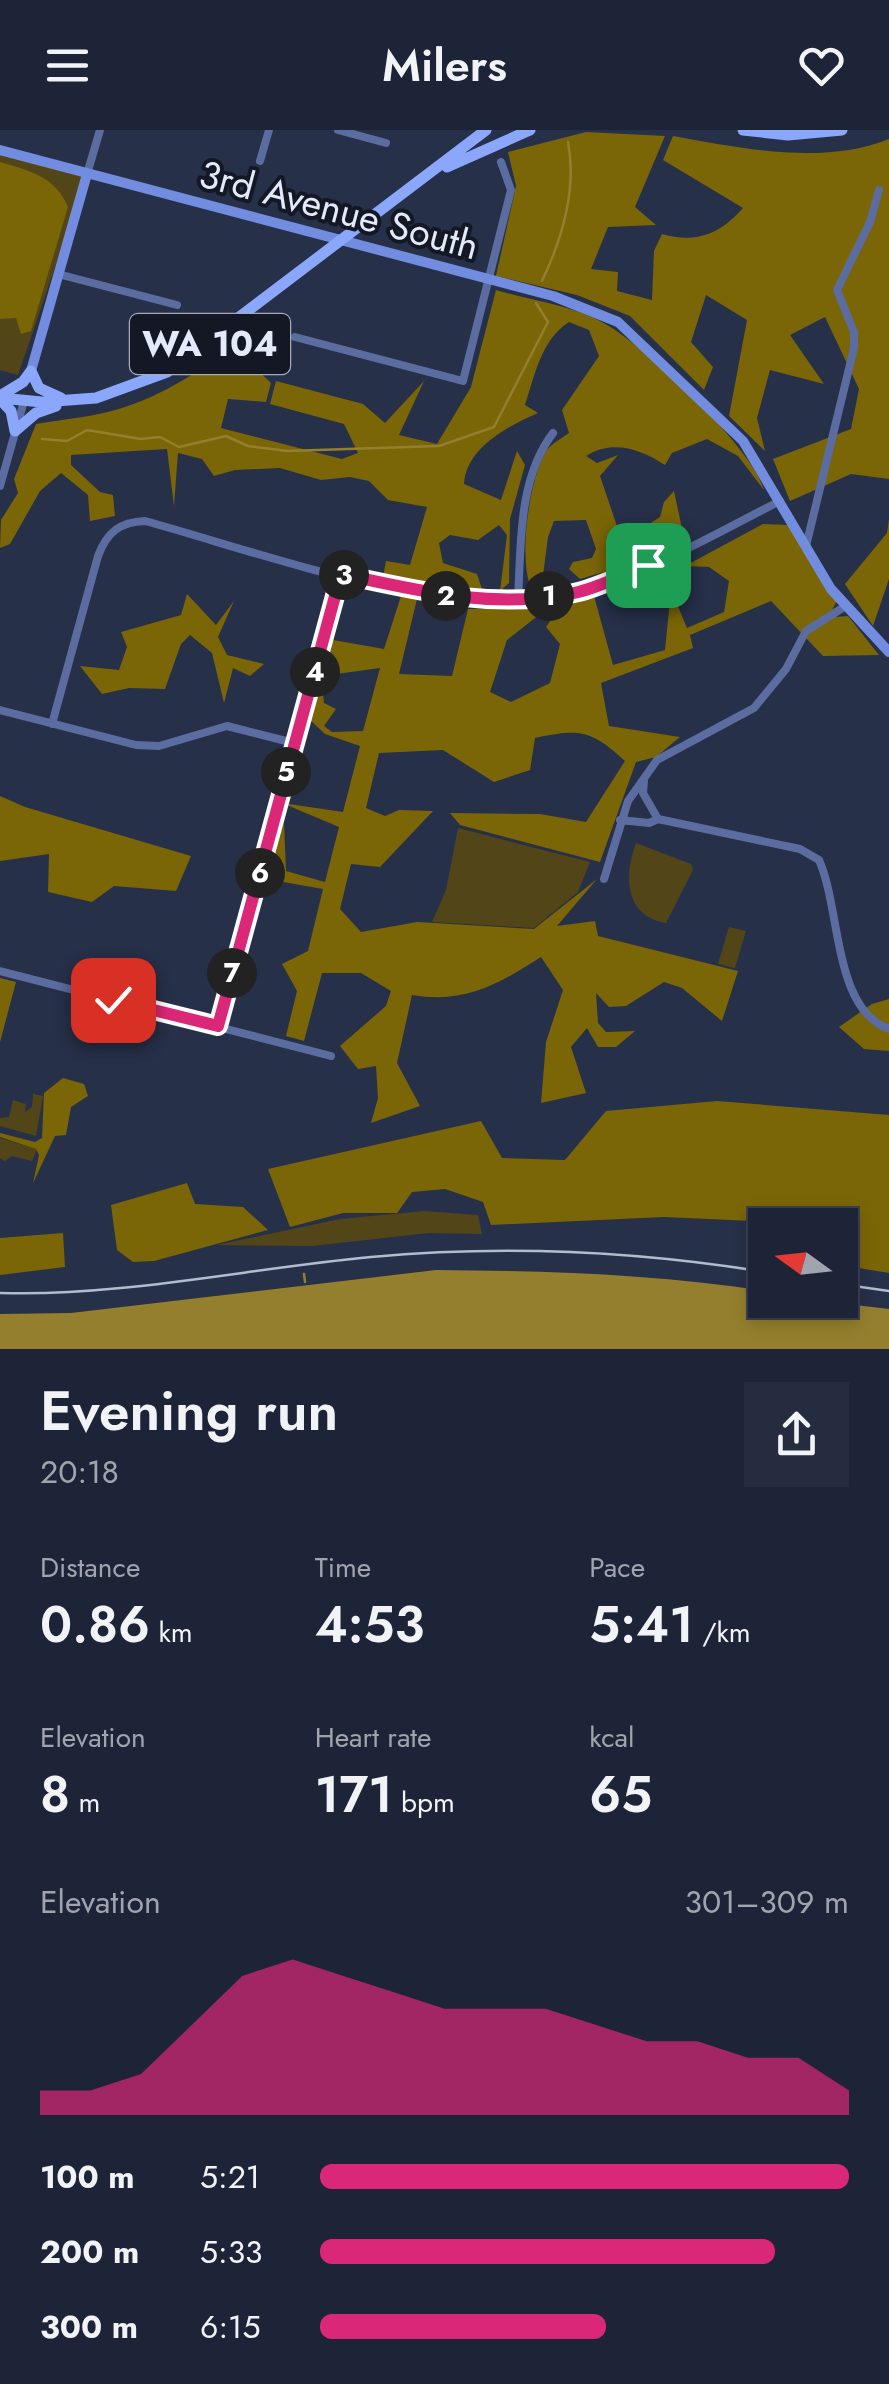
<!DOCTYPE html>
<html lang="en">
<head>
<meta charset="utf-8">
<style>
  :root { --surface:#1d2437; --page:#252c3f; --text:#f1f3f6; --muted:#a0a4ad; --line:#3b4152; --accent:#db2777 }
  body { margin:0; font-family:Jost,sans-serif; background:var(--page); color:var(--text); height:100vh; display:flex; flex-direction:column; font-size:38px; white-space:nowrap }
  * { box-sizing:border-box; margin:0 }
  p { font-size:32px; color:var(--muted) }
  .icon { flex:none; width:55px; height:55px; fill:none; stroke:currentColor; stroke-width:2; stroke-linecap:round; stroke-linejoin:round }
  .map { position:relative; height:1219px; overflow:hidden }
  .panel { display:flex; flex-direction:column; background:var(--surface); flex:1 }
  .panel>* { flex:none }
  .needle { width:65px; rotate:285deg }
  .buttons { position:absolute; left:748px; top:1078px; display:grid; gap:20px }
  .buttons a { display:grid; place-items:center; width:110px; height:110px; border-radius:0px; background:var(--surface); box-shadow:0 5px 15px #0003,0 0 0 2px var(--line); font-size:50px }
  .pin { position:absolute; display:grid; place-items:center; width:85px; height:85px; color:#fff; margin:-42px; border-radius:20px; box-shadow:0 5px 15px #0006 }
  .km { position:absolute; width:50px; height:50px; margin:-25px; border-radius:50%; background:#222; color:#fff; font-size:28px; line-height:50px; text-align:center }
  .round { display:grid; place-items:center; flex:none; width:105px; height:105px; border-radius:0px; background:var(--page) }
  .head { display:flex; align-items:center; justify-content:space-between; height:170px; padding:0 40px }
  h1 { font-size:55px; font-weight:600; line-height:75px }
  .figures { display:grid; grid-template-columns:repeat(3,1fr); gap:15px; height:170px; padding:10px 40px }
  .figures div { display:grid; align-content:center }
  .figures b { font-size:50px; font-weight:600 }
  .figures small { font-size:28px; font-weight:400 }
  .figures p { font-size:28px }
  .chart { height:280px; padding:20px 40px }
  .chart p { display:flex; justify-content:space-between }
  .chart svg { width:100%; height:180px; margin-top:10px; fill:var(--accent); opacity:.7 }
  ul { padding:0 40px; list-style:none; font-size:32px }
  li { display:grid; grid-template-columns:160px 120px 1fr; align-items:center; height:75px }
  li i { height:25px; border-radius:12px; background:var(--accent) }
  header { display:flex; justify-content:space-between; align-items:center; height:130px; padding:0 40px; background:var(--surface); font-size:45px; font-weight:600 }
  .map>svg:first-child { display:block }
  .green { fill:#524618 }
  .forest { fill:#7a6507 }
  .water { fill:#947f2e }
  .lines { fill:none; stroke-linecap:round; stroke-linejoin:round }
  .stream { stroke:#947f2e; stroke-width:2.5 }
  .street { stroke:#5b6ca0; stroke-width:8 }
  .secondary { stroke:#728cdf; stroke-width:10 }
  .primary { stroke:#8ba7fc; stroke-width:11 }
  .rail { stroke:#b4bbce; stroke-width:2.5 }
  .route-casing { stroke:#fff; stroke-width:20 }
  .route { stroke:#db2777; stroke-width:12 }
  .labels { text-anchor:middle; stroke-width:8; stroke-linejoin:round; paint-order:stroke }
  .shield { fill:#141824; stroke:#a6abba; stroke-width:2.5 }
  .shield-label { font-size:35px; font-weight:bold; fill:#e4eafb }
  .street-label { font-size:38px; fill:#e4eafb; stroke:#141824 }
</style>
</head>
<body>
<header><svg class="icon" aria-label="menu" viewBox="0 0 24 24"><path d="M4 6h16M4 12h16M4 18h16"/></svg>Milers<svg class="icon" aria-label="heart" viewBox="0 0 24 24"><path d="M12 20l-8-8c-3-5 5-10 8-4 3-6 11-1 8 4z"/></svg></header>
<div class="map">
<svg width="889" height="1219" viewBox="0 0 889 1219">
  <rect width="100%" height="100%" fill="#273049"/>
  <path class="green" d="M 0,21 L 87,44 L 18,245 L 0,240 Z
    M 458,698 L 590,732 L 578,762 L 534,798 L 432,792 L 446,760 Z
    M 636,713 L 691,734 L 693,740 L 666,793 C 624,786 624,745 636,713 Z
    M 729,797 L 746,801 L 735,838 L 718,834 Z
    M 33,964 L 43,966 L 36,1006 L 0,996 L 0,988 L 9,987 L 13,970 L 26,974 L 25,982 L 32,977 Z
    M 0,1008 L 37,1019 L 32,1031 L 12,1026 L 5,1031 L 0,1028 Z
    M 424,1081 L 478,1085 L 482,1104 L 428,1103 L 312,1116 L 217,1115 L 340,1089 Z"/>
  <path class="forest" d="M 586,2 L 665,6 L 635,77 L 656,95 L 608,97 L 591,139 L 618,142 L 617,161 L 652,170 L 654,121 L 662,104 C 696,114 720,104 743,78 L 663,30 L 673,6 C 741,18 823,36 889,9 L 889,349 L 851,344 L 790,371 L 773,329 L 851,299 L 859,259 L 825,187 L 790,205 L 824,254 L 770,240 L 757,288 L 765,321 L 729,286 L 747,190 L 706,165 L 691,212 L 713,237 L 704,260 L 630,186 L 577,165 L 496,146 L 516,56 L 508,22 Z
    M 0,32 C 30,41 55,46 68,77 L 31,201 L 21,204 L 16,188 L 0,189 Z
    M 496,160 C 529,170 569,175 600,191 C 641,211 753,318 764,360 L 738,326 L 707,309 L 672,323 L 665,335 C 641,319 612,309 586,326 L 597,333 L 618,325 L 600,346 L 620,405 L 635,403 L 660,387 L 664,372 L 674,361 L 684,408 L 641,431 L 580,449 L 569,439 L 573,432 L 592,428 L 596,419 L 586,390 L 554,391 L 548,407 L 541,461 L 530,455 C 519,425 529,352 545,323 C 549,315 561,309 569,303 L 562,280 L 599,226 L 589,200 L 569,192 C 541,210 535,245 525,275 L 538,283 C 508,296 466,318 464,354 L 501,370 L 517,321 L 525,335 L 510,389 L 509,453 L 500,461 L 507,405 L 499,395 L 478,410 L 450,405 L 439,413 L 443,433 L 477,444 L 482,459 C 454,467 411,456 383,447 L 386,431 L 410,435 L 427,377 L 388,370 L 369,351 L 350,347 L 321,350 L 280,338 L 235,340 L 214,346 L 202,329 L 178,323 L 174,376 L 167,319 L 71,325 L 71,335 L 100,362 L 113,365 L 115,386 L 90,391 L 88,365 L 61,343 L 40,361 L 10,414 L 0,418 L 1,390 L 18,363 L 14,349 L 36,294 C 64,289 95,287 122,278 C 181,259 227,221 276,184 L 276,208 L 250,233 L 271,253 L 266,272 L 228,269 L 221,298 L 342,329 L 358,323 L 344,294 L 270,274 L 276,251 L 363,274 L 385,293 L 424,251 L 399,305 L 437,314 L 471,257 Z
    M 889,389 L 889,449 L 873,496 L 845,454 L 887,403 Z
    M 763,394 L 789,395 L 837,471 L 832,480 L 836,487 L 848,486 L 879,525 L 823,526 L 771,471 L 690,505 L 693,518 L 601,553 L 609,596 L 680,607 L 656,627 L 636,632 L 600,732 L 460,695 L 450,683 L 540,684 L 586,692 L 625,631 C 590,599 579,599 535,608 L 530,640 L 494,652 L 443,620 L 379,623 L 366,678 L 385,686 L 399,680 L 433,681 L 380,737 L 351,734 L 340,779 L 361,802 L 417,792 L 534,799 L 597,749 L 557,796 L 595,791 L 598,806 L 738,841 L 722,891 L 682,858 L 664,852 L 626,876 L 609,877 L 596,863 L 598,893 L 606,902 L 635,901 L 616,917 L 598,917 L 587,898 L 571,917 L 586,963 L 541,973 L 546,912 L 563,860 L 541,827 C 497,855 465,874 412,865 L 397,933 L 420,976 L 371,993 L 378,968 L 376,936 L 358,939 L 340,916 L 386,876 L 391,861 L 361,843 L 322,843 L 304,911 L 286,906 L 297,861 L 282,834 L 308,821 L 323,759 L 266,749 L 284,693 L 286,741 L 325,752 L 339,697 L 282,673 L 343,682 L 360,616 L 325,604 L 309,589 L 321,549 L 324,573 L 336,579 L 324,596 L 332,602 L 363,601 L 380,538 L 336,544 L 325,528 L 333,510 L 384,519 L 401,466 L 417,469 L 399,544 L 452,546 L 468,479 L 549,477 L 507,510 L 490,562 L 511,572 L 550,553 L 560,514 L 546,497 L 561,475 L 594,466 L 613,535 L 665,520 L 671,460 L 687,498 L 724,482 L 729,451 L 709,437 L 685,436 Z
    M 187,464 L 216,495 L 234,471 L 218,507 L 227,525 L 264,534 L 250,546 L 233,538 L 224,573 L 212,523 L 190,505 L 181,514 L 165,559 L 129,558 L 102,564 L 80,536 L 119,540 L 127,517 L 121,502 L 181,485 Z
    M 0,666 L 25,677 L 191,726 L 176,761 L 114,756 L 92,772 L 48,762 L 49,724 L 0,731 Z
    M 0,848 L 16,852 L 0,912 Z
    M 889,869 L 889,921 L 864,919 L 839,897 L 872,874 Z
    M 63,948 L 84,954 L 88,966 L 71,977 L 66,1005 L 55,1006 L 33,1053 L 39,1025 L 36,1019 L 0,1007 L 0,1003 L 35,1012 L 42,1008 L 44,963 Z
    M 717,971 L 889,985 L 889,1143 L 840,1135 L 840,1095 L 664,1087 L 491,1095 L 483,1072 L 445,1059 L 412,1062 L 397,1083 L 343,1083 L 290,1097 L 268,1039 L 481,991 L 502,1028 L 565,1030 L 606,981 Z
    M 187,1053 L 195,1074 L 243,1077 L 268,1100 L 154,1131 L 133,1132 L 117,1120 L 111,1075 Z
    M 63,1103 L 65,1137 L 0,1145 L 0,1108 Z"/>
  <path class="water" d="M 436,1140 C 546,1141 656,1144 765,1161 L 765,1170 L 813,1170 L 889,1179 L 889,1219 L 0,1219 L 0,1184 L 71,1183 Z"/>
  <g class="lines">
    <path class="stream" d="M 542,151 C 562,109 577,59 568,12
      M 42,309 L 67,311 L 87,300 L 141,309 L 160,307 L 179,317 L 226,306 L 248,316 L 287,321 L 439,316 L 494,297 L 548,192 L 536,173
      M 304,1144 L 305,1152"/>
    <path class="street" d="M 338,0 L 386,13
      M 260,31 L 269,0
      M 87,44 L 100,0
      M 58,144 L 177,175
      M 295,207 L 463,251 L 511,60 L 501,32
      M 0,356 L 24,271
      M 806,416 L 854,218 L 854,202 L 837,160 L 870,92 L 879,60
      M 518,471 C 521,415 518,349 553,303
      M 0,580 L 136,615 L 159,616 L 227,596 L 294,613
      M 52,594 L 98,426 C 107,402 120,392 145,391 C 266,424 456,496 578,462 C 649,443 715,404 780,371
      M 644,651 L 643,663 L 658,689 L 800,719 L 819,730 C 841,779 833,879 889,899
      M 620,690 L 649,693 L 658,689
      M 604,749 L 628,671 L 657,630 L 754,578 L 786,539 L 806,501 L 844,477
      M 0,841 L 331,926
      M 218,896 L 341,444"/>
    <path class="secondary" d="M 0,20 L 553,166 L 618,192 L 743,311 L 831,459 L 889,522
      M 31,241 L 87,44"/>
    <path class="primary" d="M 743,0 L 788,5 L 842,0
      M 447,37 L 530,0
      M 0,266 L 23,252 L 31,241 L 39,258 L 61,268
      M 0,268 L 42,272 L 96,268 L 167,242 L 486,0
      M 0,269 L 11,281 L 15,301
      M 15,301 L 36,283 L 56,276"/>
    <path class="rail" d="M 840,1154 L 889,1161
      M 0,1163 C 119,1167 251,1138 371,1127 C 502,1115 635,1121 765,1142"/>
  </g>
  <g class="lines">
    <g class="route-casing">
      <path id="route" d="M 113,870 L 218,896 L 341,444 C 419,461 495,480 574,463 C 599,458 624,444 648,435"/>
    </g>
    <use href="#route" class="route"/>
  </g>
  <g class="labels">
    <rect class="shield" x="130" y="184" width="160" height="60" rx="8"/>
    <g class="shield-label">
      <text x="210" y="226">WA 104</text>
    </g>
    <g class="street-label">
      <text transform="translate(339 80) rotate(15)" y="13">3rd Avenue South</text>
    </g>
  </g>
</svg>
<div class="buttons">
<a><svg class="needle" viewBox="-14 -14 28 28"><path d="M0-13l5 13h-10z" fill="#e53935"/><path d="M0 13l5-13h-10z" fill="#a0a4ad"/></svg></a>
</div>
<div class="pin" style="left:648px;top:435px;background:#1e9e55"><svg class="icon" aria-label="arrive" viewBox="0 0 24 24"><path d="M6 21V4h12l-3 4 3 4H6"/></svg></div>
<div class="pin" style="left:113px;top:870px;background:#d93025"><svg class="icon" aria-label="check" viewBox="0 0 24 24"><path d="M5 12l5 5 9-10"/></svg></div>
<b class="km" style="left:549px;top:466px">1</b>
<b class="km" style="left:446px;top:466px">2</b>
<b class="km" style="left:344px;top:445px">3</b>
<b class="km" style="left:315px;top:542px">4</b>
<b class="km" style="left:286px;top:642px">5</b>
<b class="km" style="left:260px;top:743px">6</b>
<b class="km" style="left:232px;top:843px">7</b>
</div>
<section class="panel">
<div class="head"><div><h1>Evening run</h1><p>20:18</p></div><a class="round"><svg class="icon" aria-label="share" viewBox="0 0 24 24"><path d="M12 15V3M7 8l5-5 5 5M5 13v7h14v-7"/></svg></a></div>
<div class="figures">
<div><p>Distance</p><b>0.86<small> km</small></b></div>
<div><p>Time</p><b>4:53</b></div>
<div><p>Pace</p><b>5:41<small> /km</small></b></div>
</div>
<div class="figures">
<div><p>Elevation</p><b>8<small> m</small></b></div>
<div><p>Heart rate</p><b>171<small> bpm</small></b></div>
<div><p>kcal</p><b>65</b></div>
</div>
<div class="chart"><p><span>Elevation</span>301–309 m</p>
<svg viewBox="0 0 160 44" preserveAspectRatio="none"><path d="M0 44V38L10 38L20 34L30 22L40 10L50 6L60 10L70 14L80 18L90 18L100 18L110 22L120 26L130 26L140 30L150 30L160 38V44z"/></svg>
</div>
<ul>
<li><b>100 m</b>5:21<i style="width:100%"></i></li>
<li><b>200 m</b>5:33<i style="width:86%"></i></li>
<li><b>300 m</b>6:15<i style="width:54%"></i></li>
</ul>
</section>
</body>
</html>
